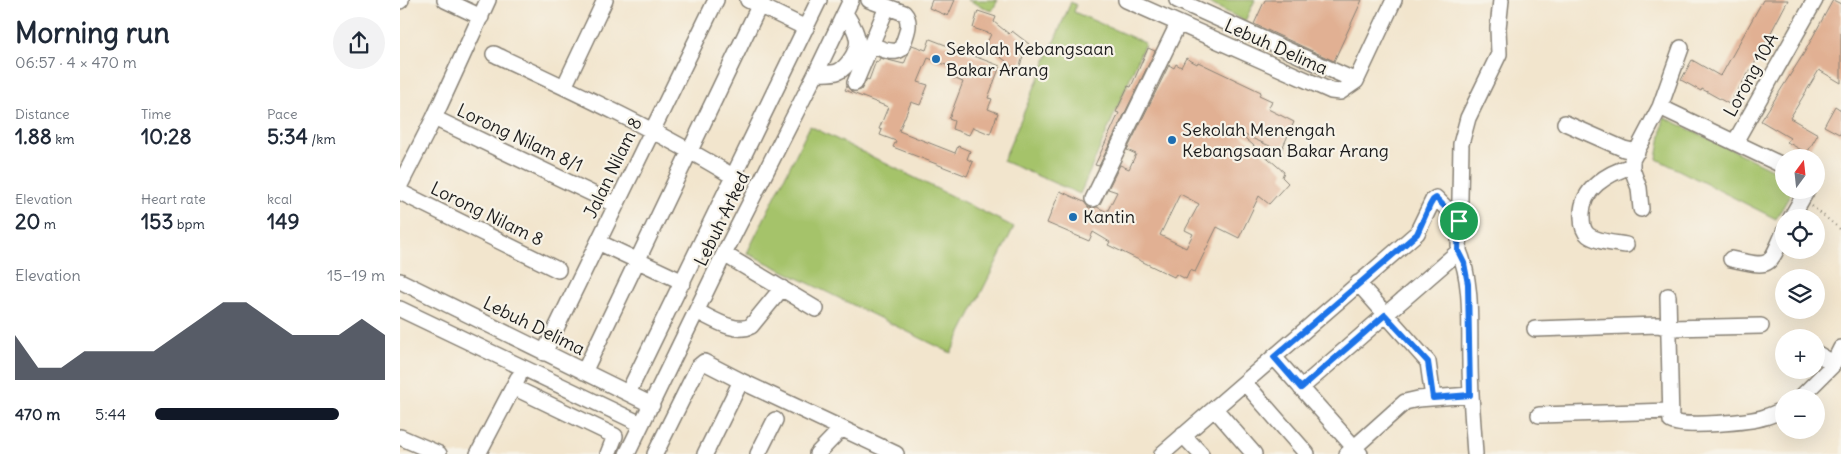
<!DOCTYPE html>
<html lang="en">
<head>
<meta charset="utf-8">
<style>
  :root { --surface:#fff; --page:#f2f2f3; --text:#1f2937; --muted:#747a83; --accent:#111827 }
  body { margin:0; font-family:Delius,sans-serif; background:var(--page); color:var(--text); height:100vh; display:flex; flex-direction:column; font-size:19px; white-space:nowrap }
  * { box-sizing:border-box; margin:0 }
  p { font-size:16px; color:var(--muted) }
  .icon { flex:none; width:28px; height:28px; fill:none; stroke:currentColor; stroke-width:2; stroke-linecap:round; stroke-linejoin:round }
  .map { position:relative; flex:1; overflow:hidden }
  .side { display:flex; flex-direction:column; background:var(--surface); width:400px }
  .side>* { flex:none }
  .needle { width:32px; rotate:15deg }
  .fabs { position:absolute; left:1375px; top:149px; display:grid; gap:10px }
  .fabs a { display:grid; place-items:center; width:50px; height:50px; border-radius:50%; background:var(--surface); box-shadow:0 5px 20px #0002; font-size:25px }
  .pin { position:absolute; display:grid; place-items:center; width:42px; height:42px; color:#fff; margin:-21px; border:2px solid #fff; border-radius:50%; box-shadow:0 1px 5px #0007 }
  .round { display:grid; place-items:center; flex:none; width:52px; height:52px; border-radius:26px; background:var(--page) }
  .head { display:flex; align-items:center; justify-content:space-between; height:85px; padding:0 15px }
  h1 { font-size:28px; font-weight:800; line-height:38px }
  .figures { display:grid; grid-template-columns:repeat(3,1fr); gap:8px; height:85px; padding:5px 15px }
  .figures div { display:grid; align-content:center }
  .figures b { font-size:21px; font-weight:800 }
  .figures small { font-size:14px; font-weight:400 }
  .figures p { font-size:14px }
  .chart { height:140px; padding:10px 15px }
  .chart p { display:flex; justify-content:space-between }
  .chart svg { width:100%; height:90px; margin-top:5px; fill:var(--accent); opacity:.7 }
  ul { padding:0 15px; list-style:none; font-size:16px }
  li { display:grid; grid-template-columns:80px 60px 1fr; align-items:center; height:38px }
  li i { height:12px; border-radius:6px; background:var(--accent) }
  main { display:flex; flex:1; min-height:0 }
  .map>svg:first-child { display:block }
  .green { fill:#a5c36b; stroke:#607044 }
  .building { fill:#e1b093; fill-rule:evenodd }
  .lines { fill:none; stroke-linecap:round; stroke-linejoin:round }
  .minor-casing { stroke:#878074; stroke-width:18 }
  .path { stroke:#878074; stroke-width:2; stroke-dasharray:1 4; stroke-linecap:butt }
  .minor { stroke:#fff; stroke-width:15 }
  .route-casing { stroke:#fff; stroke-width:10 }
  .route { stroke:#1a73e8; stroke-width:6 }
  .poi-dot { fill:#1f6fb2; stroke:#f7f3e8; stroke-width:2 }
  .labels { text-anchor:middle; stroke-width:4.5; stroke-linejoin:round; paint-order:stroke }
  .street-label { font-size:18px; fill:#1c1c1c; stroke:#f7f3e8 }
  .poi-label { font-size:18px; fill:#1c1c1c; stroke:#f7f3e8; text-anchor:start }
</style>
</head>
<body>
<main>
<section class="side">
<div class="head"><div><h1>Morning run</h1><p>06:57 · 4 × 470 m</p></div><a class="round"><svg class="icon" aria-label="share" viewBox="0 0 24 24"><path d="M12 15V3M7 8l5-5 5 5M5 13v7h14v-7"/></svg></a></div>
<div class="figures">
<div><p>Distance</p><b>1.88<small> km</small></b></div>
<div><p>Time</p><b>10:28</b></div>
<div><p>Pace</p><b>5:34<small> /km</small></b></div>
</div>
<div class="figures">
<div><p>Elevation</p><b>20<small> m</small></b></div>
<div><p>Heart rate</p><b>153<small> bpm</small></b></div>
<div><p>kcal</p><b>149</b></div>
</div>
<div class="chart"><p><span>Elevation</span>15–19 m</p>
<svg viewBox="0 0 160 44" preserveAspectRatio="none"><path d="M0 44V22L10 38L20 38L30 30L40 30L50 30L60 30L70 22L80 14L90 6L100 6L110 14L120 22L130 22L140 22L150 14L160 22V44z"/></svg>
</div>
<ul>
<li><b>470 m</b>5:44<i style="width:80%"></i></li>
</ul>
</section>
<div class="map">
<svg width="1441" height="454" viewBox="0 0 1441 454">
  <rect width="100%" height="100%" fill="#f7f3e8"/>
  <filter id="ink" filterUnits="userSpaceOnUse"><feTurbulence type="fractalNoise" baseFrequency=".02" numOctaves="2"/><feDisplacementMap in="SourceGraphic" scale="10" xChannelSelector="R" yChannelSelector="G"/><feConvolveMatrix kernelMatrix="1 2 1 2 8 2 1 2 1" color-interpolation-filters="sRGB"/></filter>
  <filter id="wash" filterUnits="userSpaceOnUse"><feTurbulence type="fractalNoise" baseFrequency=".0096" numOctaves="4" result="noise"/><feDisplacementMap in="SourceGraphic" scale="20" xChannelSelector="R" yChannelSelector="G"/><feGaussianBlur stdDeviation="1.12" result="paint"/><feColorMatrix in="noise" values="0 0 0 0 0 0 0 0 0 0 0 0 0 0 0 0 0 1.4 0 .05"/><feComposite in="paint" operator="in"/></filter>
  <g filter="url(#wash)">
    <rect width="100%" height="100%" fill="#f2e5cd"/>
    <path class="green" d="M 568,0 L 598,0 L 592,11 Z
      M 803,0 L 855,0 L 845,21 Z
      M 671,2 L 676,5 L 674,12 L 745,43 L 680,194 L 603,161 Z
      M 1264,117 L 1384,175 L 1384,190 L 1393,190 L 1376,219 L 1257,159 Z
      M 410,126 L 614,227 L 551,353 L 347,253 Z"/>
    <g id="blocks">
      <path class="building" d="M 532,0 L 555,0 L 548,16 L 529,8 Z
        M 865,0 L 962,0 L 934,61 L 854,24 Z
        M 1363,0 L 1388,0 L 1356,61 L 1329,104 L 1302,89 L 1301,91 L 1281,80 L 1292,60 L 1320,76 L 1322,74 Z
        M 1433,0 L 1441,4 L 1441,83 L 1419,70 L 1390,118 L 1418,134 L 1407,153 L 1387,142 L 1390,138 L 1361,121 L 1404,53 Z
        M 578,11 L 596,17 L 594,22 L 609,34 L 612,31 L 629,44 L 621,55 L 623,57 L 618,71 L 586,45 L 591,34 L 573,28 Z
        M 530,39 L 600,66 L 588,98 L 592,99 L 588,109 L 598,113 L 590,134 L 573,127 L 569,135 L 552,129 L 554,121 L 549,119 L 563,82 L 553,78 L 556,71 L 551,68 L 551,67 L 528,58 L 518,82 L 528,85 L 520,105 L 511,102 L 499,131 L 555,153 L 558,146 L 570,151 L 567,159 L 573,162 L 567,176 L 493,147 L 496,141 L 480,135 L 482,130 L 479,129 L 488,107 L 445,90 L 447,86 L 452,92 L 461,90 L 467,79 L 469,80 L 476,61 L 478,62 L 480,58 L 504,64 L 512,45 L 526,50 Z
        M 748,48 L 755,51 L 699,166 L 695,165 L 719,113 L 716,112 L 728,86 L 731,87 Z
        M 786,58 L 797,64 L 798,62 L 861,92 L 859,95 L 872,101 L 868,109 L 894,122 L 881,151 L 838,132 L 884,172 L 882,177 L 888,183 L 869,204 L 859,196 L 839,238 L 817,227 L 795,272 L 790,270 L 786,279 L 776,274 L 774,277 L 708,245 L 710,242 L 693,232 L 689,241 L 647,223 L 660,191 L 684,202 L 689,208 L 697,207 L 707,212 L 717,192 L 708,189 L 720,165 L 729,169 L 736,154 L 727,150 L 769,65 L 774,68 L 776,64 L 781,67 ZM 780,194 L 799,204 L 785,230 L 793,234 L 786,248 L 760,235 Z
        M 1435,106 L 1441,110 L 1441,135 L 1424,126 Z"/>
    </g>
  </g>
  <g filter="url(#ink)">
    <use href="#blocks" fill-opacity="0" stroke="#878074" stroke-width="1"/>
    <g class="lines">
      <g class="minor-casing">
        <path id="minor" d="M 45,0 L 81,17
          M 348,0 L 406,28
          M 469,0 L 504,13 C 513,23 505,37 501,49 C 492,55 480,48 471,45
          M 726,0 L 931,91 L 940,92 L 956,81 L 994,0
          M 777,0 L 956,81
          M 0,1 L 1,0
          M 1281,48 L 1260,107 L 1384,166
          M 94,54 C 175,92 257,130 334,177
          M 416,73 C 436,74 442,74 453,56 C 456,50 459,45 457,38 C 456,29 449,20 445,13
          M 455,83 L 487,7
          M 164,87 L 205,0
          M 34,118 L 216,205
          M 1165,123 L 1224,149 L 1237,152
          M 1335,142 L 1415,0
          M 0,185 L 34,118 L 88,0
          M 0,192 L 158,270
          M 693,199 L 778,24
          M 1241,209 L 1239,188 L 1232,169 L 1232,160 L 1260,107
          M 1391,218 L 1407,190
          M 198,242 L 283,282
          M 1226,245 C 1215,243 1197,242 1188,235 C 1183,231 1182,223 1182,217 C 1180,189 1208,173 1232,166
          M 324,254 L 416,309
          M 1331,259 C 1370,267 1368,270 1384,232
          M 0,281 L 252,405
          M 958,283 L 1028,362 L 1033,398
          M 1268,296 L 1271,421 C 1283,428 1350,422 1365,417 C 1372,415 1378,412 1384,409
          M 0,309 L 241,424
          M 298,312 C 313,319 335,334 351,326 L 382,288
          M 1135,329 L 1258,325 L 1270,328 L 1361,326
          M 144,353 L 316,0
          M 1416,353 L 1433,363
          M 874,357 L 960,454
          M 184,372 L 362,0
          M 845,383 L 907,454
          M 113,387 L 215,436 L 208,454
          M 901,388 L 1059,251
          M 228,393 L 419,0
          M 1400,398 L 1432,366 L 1441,348
          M 815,409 L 854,454
          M 1139,415 L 1271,411
          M 783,435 L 801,454
          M 0,437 L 39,454
          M 78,454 L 118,378
          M 227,454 L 324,254 L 416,73 L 451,0
          M 255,454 L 298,367 L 304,362 L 341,381 L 496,454
          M 305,454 L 341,381
          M 358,454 L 375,420
          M 417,454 L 441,429
          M 762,454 L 1017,233 L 1033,200 L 1036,198 L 1059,221
          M 947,454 L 1005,402 L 1018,399 L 1070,395
          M 1075,454 C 1073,423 1070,392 1070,361 C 1069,327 1073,283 1059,251 L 1061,144 L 1068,118 L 1099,54 L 1098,28 L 1101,0"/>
      </g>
      <path class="path" d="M 1412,206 L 1441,230"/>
      <use href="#minor" class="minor"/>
    </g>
  </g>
  <g class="lines" filter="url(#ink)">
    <g class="route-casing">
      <path id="route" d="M 1036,198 L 1059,221 L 1058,251 L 1064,263 L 1068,284 L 1070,395 L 1033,398 L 1028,362 L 985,315 L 901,388 L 874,357 L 1017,234 L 1030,205 L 1033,200 Z"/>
    </g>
    <use href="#route" class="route"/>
  </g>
  <g class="poi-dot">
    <circle cx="536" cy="59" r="5"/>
    <circle cx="772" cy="140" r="5"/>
    <circle cx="673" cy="217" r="5"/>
  </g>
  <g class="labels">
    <g class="street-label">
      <text transform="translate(876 47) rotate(24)" y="6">Lebuh Delima</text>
      <text transform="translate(1351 75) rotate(-61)" y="6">Lorong 10A</text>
      <text transform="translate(120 138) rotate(25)" y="6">Lorong Nilam 8/1</text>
      <text transform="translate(213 168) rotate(-64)" y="6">Jalan Nilam 8</text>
      <text transform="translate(87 214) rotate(26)" y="6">Lorong Nilam 8</text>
      <text transform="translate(322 219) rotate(-64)" y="6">Lebuh Arked</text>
      <text transform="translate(134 326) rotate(26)" y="6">Lebuh Delima</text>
    </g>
    <g class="poi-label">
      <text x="546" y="55">Sekolah Kebangsaan<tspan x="546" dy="21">Bakar Arang</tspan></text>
      <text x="782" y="136">Sekolah Menengah<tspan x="782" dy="21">Kebangsaan Bakar Arang</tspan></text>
      <text x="683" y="223">Kantin</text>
    </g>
  </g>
</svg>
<div class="fabs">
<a><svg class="needle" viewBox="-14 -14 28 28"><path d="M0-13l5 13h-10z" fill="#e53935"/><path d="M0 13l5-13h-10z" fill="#747a83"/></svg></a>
<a><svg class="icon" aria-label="locate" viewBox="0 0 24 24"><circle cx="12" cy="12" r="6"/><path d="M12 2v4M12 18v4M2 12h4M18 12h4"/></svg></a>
<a><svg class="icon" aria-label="layers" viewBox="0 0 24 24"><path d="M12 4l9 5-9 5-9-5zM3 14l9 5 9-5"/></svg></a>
<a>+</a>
<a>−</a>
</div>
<div class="pin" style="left:1059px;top:221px;background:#1e9e55"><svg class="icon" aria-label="arrive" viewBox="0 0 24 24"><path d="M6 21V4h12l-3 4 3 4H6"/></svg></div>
</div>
</main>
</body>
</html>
